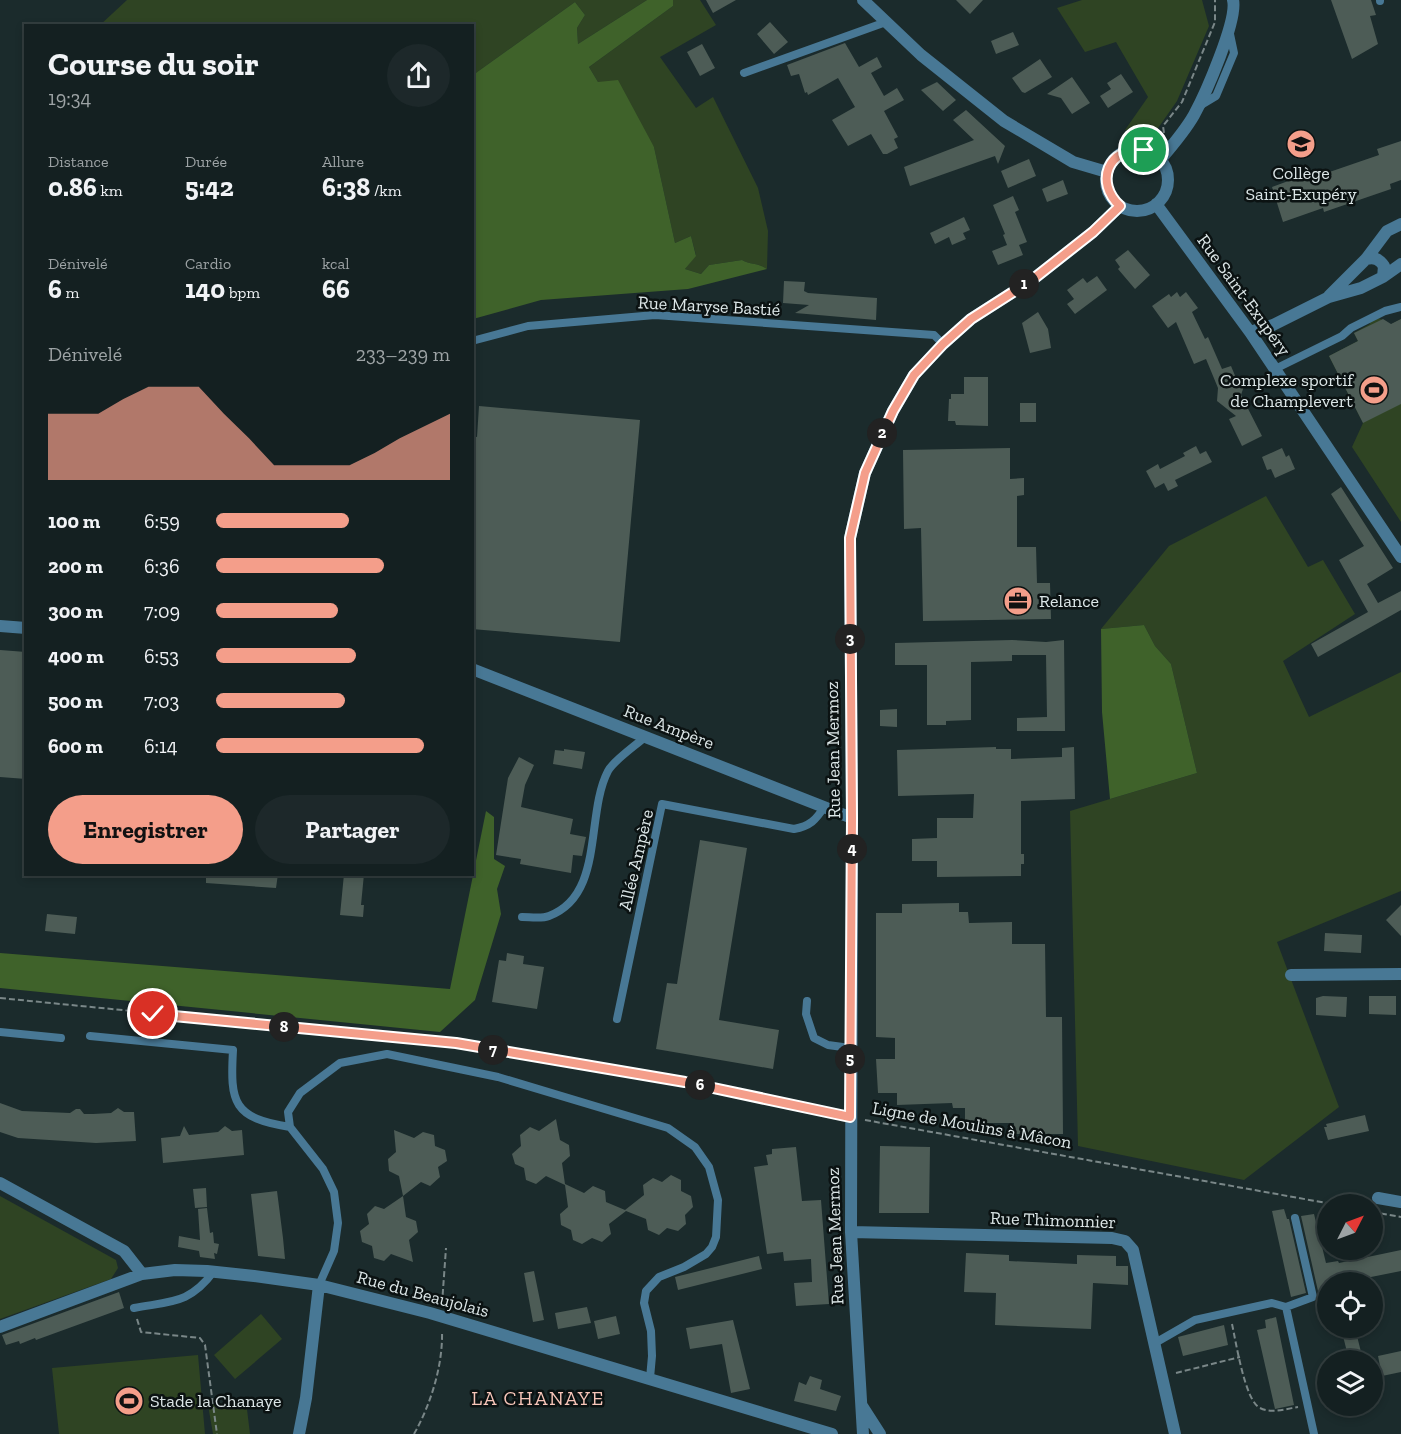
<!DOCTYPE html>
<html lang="fr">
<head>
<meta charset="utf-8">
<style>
  :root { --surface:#142021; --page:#1d282a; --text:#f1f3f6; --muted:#9da3a5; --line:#333e3f; --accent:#f49e8a }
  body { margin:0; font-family:"Zilla Slab",serif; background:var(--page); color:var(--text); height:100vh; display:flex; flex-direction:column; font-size:22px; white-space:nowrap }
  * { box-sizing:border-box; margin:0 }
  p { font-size:20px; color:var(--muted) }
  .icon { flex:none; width:33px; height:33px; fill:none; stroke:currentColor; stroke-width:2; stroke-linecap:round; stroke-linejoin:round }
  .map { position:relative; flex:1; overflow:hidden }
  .drawer { position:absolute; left:24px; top:24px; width:450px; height:852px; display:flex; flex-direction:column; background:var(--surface); border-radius:0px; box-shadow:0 3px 9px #0003,0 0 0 2px var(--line) }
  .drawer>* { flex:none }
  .needle { width:39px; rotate:48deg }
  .tools { position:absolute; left:1317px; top:1194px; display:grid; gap:12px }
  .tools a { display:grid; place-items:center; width:66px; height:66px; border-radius:50%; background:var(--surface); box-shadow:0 3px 9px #0003,0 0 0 2px var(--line); font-size:30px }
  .pin { position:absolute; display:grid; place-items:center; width:51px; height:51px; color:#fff; margin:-26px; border:3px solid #fff; border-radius:50%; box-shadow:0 2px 6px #0007 }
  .km { position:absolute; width:30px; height:30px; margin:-15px; border-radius:50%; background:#222; color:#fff; font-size:16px; line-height:30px; text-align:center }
  .round { display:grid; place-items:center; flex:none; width:63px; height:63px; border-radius:32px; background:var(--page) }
  .head { display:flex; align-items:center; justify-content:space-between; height:102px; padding:0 24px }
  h1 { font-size:33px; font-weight:800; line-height:45px }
  .figures { display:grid; grid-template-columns:repeat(3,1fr); gap:9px; height:102px; padding:6px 24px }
  .figures div { display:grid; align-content:center }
  .figures b { font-size:26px; font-weight:800 }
  .figures small { font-size:16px; font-weight:400 }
  .figures p { font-size:16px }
  .chart { height:168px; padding:12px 24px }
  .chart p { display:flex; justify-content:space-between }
  .chart svg { width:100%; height:108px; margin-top:6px; fill:var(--accent); opacity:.7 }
  .action { display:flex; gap:12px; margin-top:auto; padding:12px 24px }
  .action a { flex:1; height:69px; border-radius:36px; background:var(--accent); color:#111; font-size:24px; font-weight:800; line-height:69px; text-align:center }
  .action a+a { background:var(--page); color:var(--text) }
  ul { padding:0 24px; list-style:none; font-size:20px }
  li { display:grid; grid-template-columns:96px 72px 1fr; align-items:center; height:45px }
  li i { height:15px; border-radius:8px; background:var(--accent) }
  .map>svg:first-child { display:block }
  .green { fill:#2f4423 }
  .forest { fill:#3f622a }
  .building { fill:#4d5c56 }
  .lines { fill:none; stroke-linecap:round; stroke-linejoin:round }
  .path { stroke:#7a8788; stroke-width:2; stroke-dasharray:6 3; stroke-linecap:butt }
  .service { stroke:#487895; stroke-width:8 }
  .minor { stroke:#487895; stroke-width:12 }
  .route-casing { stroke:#fff; stroke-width:12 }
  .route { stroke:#f49e8a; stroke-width:8 }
  .labels { text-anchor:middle; stroke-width:5; stroke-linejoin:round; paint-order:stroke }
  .poi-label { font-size:18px; fill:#dce6e7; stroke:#0b1212; text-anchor:start }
  .street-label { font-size:18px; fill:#dce6e7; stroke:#0b1212 }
  .neighbourhood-label { font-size:20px; letter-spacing:1.5px; fill:#f7c5b9; stroke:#0b1212 }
</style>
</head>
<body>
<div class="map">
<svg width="1401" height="1434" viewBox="0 0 1401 1434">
  <rect width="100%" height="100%" fill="#1b2b2c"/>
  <path class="green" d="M 127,0 L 647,0 L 578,44 L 577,28 L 585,15 L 575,2 L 473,75 L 472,26 L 99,26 Z
    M 673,0 L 700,0 L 716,25 L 660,57 L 696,108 L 713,97 L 758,188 L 768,231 L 767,269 C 759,263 751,265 742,260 L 709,265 L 701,274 L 685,269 L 696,255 L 691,236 L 675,243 L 654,147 L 598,82 L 589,67 L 673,6 Z
    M 1082,0 L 1202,0 L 1209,26 L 1177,101 L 1156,131 L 1125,130 L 1148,97 L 1116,42 L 1085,52 L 1057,8 Z
    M 1379,318 L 1390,325 L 1401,319 L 1401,522 L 1352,447 L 1363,423 L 1329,356 L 1358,341 L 1354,333 L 1370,324 L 1369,321 Z
    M 1266,496 L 1308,567 L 1323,560 L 1355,614 L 1283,661 L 1309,717 L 1401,672 L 1401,891 L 1277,942 L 1339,1107 L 1244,1180 L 1078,1146 L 1070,811 L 1197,773 L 1171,664 L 1155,646 L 1144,625 L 1101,629 L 1169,546 Z
    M 0,1196 L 116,1260 L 118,1268 L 111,1279 L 0,1319 Z
    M 261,1314 L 282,1339 L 235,1379 L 214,1355 Z
    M 198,1355 L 205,1434 L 59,1434 L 52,1368 Z
    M 246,1401 L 250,1434 L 213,1434 L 208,1405 Z"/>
  <path class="forest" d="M 647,0 L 673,0 L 673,6 L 589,67 L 598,82 L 618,80 L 654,147 L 675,243 L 691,236 L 696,256 L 685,269 L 701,274 L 709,265 L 742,260 C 751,265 759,263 767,269 L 688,289 L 541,300 L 473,319 L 473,75 L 575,2 L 585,15 L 577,28 L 578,44 Z
    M 1144,625 L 1155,646 L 1171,664 L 1197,773 L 1110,799 L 1102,712 L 1101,629 Z
    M 486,811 L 494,817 L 494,859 L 505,866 L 497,889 L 501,914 L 475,1000 L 440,1032 L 0,988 L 0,953 L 450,989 Z"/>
  <path class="building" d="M 706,0 L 736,0 L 713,13 Z
    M 956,0 L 983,0 L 970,14 Z
    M 1331,0 L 1371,0 L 1376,15 L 1370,16 L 1378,44 L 1352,59 Z
    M 770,22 L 788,42 L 774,54 L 757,34 Z
    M 1013,32 L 1019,45 L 996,54 L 991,41 Z
    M 845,43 L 859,67 L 877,57 L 882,67 L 871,73 L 884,96 L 897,88 L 904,100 L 884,111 L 898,137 L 894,139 L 898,148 L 887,154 L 883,154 L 871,134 L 848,146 L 832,120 L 855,107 L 838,78 L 808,95 L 807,92 L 805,93 L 799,74 L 791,76 L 787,65 Z
    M 702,44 L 715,68 L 700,76 L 687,52 Z
    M 1040,59 L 1052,77 L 1025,93 L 1022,92 L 1012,78 Z
    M 1121,74 L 1133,92 L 1108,108 L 1100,96 L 1111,89 L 1107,83 Z
    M 1072,77 L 1090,103 L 1072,114 L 1061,98 L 1047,94 Z
    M 937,82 L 956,100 L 943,111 L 921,90 Z
    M 966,110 L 1005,146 L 998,164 L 995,156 L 910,186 L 904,167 L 974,140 L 953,120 Z
    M 1401,141 L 1401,180 L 1390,184 L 1391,189 L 1324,212 L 1323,208 L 1283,222 L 1272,187 L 1310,173 L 1312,178 L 1379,155 L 1377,149 Z
    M 1029,159 L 1036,176 L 1008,188 L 1001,171 Z
    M 1063,180 L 1068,194 L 1047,202 L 1042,189 Z
    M 1013,196 L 1019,210 L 1015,212 L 1027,242 L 1019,245 L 1023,255 L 998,265 L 992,251 L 1007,245 L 1003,235 L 1005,234 L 993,205 Z
    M 964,217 L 970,230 L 963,233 L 966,239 L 952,245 L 949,237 L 935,244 L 930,233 Z
    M 1128,250 L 1150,275 L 1135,289 L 1118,269 L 1120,267 L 1115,260 Z
    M 1097,276 L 1107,290 L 1075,314 L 1067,304 L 1074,299 L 1067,290 L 1083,278 L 1087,283 Z
    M 784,281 L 805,282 L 804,291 L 808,293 L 877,298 L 876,320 L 795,313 L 809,305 L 783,303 Z
    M 1177,292 L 1180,297 L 1186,292 L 1198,308 L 1192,312 L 1205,339 L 1208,337 L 1222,369 L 1231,366 L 1236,378 L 1242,376 L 1245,383 L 1241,395 L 1262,436 L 1242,446 L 1229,419 L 1236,416 L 1217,401 L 1218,388 L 1206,359 L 1194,364 L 1176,322 L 1168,328 L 1152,306 L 1169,294 L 1171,297 Z
    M 1038,312 L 1048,329 L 1051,348 L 1030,353 L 1022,323 Z
    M 1383,319 L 1391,324 L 1401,319 L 1401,404 L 1363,423 L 1329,356 L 1358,341 L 1354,333 Z
    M 964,377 L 988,377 L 988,426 L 956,425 L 955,421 L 948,421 L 949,399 L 951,399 L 951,394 L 964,394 Z
    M 1020,403 L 1036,403 L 1036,422 L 1020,422 Z
    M 479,406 L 640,420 L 620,642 L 472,629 L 472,436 L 477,437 Z
    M 1196,446 L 1200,454 L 1206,451 L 1212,462 L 1175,480 L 1178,486 L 1168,491 L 1164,483 L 1155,488 L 1146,471 L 1158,464 L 1160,469 L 1185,456 L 1183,453 Z
    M 1010,448 L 1010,479 L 1024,478 L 1024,495 L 1017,496 L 1017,547 L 1036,547 L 1037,583 L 1050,583 L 1051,619 L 923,621 L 921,528 L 904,529 L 903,450 Z
    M 1282,448 L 1286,457 L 1289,455 L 1295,469 L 1275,478 L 1271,469 L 1267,470 L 1262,457 Z
    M 1341,487 L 1393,568 L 1367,584 L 1378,603 L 1401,591 L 1401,610 L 1318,657 L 1311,644 L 1368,612 L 1339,560 L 1364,546 L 1331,494 Z
    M 1012,640 L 1046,642 L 1064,640 L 1065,731 L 1017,731 L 1017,718 L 1047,717 L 1046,655 L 1012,655 L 1012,661 L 971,662 L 971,720 L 946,721 L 946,725 L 927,725 L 927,665 L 895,665 L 895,643 Z
    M 0,650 L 26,652 L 26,779 L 0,777 Z
    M 897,709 L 897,727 L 880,726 L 880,710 Z
    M 996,747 L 996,749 L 1011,749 L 1011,759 L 1062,757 L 1062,748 L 1074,747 L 1075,799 L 1021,801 L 1021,854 L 1024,854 L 1024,864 L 1021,864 L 1021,876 L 937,877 L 937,861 L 912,861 L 912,839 L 937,838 L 937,818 L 973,818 L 974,794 L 898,796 L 897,750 Z
    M 564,749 L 585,752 L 582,769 L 553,764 L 555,750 L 564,751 Z
    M 519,757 L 534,765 L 525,785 L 521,807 L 573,819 L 570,834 L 586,837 L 582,856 L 573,855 L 571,873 L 520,864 L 521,859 L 496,855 L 508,778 Z
    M 700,840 L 747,848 L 719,1020 L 779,1030 L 773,1069 L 656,1049 L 667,983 L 677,984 Z
    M 206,874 L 278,874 L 276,888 L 206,883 Z
    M 344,874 L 364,874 L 361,905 L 364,905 L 363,917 L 340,915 Z
    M 959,903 L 959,912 L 968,912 L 969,923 L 1012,922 L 1012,944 L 1045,944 L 1046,1017 L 1062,1017 L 1063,1134 L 1014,1134 L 1014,1123 L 965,1123 L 965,1108 L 953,1108 L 952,1103 L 897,1105 L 897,1093 L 878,1093 L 876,1059 L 895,1059 L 895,1038 L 876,1037 L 876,913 L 902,913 L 902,904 Z
    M 1401,905 L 1401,936 L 1386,920 Z
    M 47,914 L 77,917 L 75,934 L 45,931 Z
    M 1325,933 L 1362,935 L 1361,953 L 1324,951 Z
    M 507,953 L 524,956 L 523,964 L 544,967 L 537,1009 L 492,1002 L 499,960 L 506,961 Z
    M 1323,996 L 1347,997 L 1346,1017 L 1316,1015 L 1316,998 Z
    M 1369,996 L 1396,996 L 1396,1015 L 1369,1014 Z
    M 0,1103 L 22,1111 L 70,1113 L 76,1109 L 80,1109 L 84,1114 L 93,1114 L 111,1113 L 118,1108 L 124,1112 L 134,1112 L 136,1141 L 96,1143 L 18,1138 L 0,1132 Z
    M 1365,1115 L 1369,1131 L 1328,1140 L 1324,1127 L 1327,1127 L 1326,1124 Z
    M 556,1119 L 560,1140 L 569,1145 L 570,1156 L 562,1163 L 565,1184 L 584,1193 L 593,1186 L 605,1191 L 606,1202 L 625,1210 L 644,1195 L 643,1185 L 653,1178 L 662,1182 L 671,1175 L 681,1180 L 681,1191 L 691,1196 L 693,1207 L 685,1215 L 686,1224 L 678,1231 L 667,1228 L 659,1235 L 648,1230 L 646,1219 L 626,1211 L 609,1224 L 611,1234 L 602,1242 L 592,1238 L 582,1244 L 573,1240 L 571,1230 L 561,1225 L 560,1214 L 568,1207 L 565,1185 L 546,1176 L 536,1184 L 526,1180 L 524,1168 L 515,1164 L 512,1154 L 521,1146 L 520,1135 L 530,1127 L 539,1131 Z
    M 184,1126 L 189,1135 L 218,1132 L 225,1126 L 232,1131 L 242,1130 L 244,1155 L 163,1163 L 161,1138 L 180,1136 Z
    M 394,1130 L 414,1138 L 423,1132 L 434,1135 L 435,1146 L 445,1150 L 447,1161 L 438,1167 L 440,1177 L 430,1186 L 421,1182 L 403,1196 L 399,1176 L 389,1171 L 388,1159 L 396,1152 Z
    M 880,1146 L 930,1147 L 929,1213 L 879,1213 Z
    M 796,1147 L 802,1201 L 821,1200 L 829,1304 L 796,1306 L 794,1283 L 812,1282 L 811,1259 L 784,1261 L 783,1252 L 767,1254 L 754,1167 L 768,1165 L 766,1155 L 772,1154 L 772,1149 Z
    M 206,1188 L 207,1207 L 195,1208 L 193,1189 Z
    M 277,1191 L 283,1238 L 285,1259 L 258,1256 L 251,1194 Z
    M 403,1196 L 406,1217 L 416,1221 L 418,1232 L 409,1240 L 413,1262 L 391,1254 L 384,1261 L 374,1258 L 372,1246 L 362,1242 L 360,1231 L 369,1224 L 367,1214 L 375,1206 L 384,1209 Z
    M 207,1208 L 210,1233 L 213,1232 L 214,1243 L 219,1244 L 217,1254 L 214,1253 L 215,1259 L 200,1257 L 199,1251 L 178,1247 L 179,1236 L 200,1240 L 198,1209 Z
    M 1284,1209 L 1287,1219 L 1289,1219 L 1306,1293 L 1291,1297 L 1272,1211 Z
    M 1314,1214 L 1326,1263 L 1338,1261 L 1339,1263 L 1401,1250 L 1401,1271 L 1346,1282 L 1328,1282 L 1328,1289 L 1318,1291 L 1301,1216 Z
    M 966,1253 L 1009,1255 L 1009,1261 L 1077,1264 L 1077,1255 L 1116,1256 L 1116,1266 L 1128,1266 L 1128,1285 L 1093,1283 L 1091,1329 L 995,1325 L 996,1293 L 964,1292 Z
    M 759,1256 L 762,1269 L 678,1290 L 675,1277 Z
    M 534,1271 L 544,1320 L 533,1322 L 524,1273 Z
    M 119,1292 L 124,1308 L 36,1340 L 35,1338 L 20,1344 L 19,1341 L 6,1345 L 2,1335 Z
    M 587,1307 L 591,1323 L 558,1329 L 555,1313 Z
    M 616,1316 L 620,1334 L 598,1339 L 594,1321 Z
    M 1276,1317 L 1294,1405 L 1275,1409 L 1257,1330 L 1266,1328 L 1265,1320 Z
    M 733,1320 L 750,1389 L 731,1393 L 722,1344 L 690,1349 L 686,1328 Z
    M 1224,1325 L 1228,1345 L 1183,1356 L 1178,1337 Z
    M 1341,1328 L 1355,1328 L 1363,1360 L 1349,1360 Z
    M 1401,1351 L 1401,1372 L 1382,1376 L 1378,1356 Z
    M 810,1376 L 822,1380 L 820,1389 L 841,1396 L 836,1411 L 794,1401 L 799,1382 L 806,1385 Z"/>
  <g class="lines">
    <path class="path" d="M 1164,133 L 1163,126 L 1182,102 L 1215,22 L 1215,0
      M 0,998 L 456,1043 L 685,1082 L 839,1115
      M 865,1120 L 1332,1204
      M 1372,1212 L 1401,1217
      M 442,1304 L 446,1248
      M 137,1319 L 141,1332 L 200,1338 L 205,1345 L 217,1434
      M 1232,1324 C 1236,1342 1245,1401 1260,1408 C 1272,1414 1285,1409 1298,1407
      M 1176,1373 L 1240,1357
      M 414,1434 C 431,1404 443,1365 442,1331"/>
    <path class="service" d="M 1380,0 L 1380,1
      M 744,73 L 886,22
      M 1201,105 L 1216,96 L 1234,53 L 1230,34
      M 472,341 L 528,326 L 655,315 L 934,335 L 943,344
      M 1275,369 L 1342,336 L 1351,328 L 1385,311 L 1401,307
      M 522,917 C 530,917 542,919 549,916 C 605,895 585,815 608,771 C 613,761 635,746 645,737
      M 807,1001 L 806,1014 L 814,1038 L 828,1045 L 850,1048
      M 617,1019 L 662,804 L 794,829 C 810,826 816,820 824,807
      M 0,1032 L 61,1038
      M 90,1036 L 233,1050 C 230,1103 233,1118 290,1127
      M 319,1285 L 334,1251 L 338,1223 L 334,1192 L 323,1169 L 290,1127 L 288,1112 L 300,1093 L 340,1063 L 387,1054 L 498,1077 L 668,1128 L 695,1147 L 709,1167 L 718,1200 L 716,1237 L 712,1247 L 706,1254 L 684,1267 L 659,1277 L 646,1291 L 644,1303 L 651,1331 L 652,1356 L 650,1378
      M 1286,1307 L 1314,1434
      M 134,1308 C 171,1301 190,1304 214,1271
      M 1155,1343 L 1195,1320 L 1272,1303 L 1286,1307 L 1313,1297 L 1295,1218"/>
    <path class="minor" d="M 863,0 L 921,55 L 1004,121 L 1073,162 L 1107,172
      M1106 180a31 31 0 1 1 62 0a31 31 0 1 1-62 0Z
      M 1160,160 C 1172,146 1185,131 1194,115 C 1205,95 1238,20 1233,0
      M 1156,204 L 1250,332 L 1401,557
      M 1366,259 C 1375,257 1379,259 1384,266 L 1383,277
      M 1329,296 L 1366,259 L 1387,231 L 1401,224
      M 1250,332 L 1273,325 L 1329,297 L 1361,288 L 1383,277 L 1401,264
      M 0,626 L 26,628
      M 472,669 L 852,818
      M 1291,975 L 1401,974
      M 0,1183 L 124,1251 L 142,1274
      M 1378,1198 L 1401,1202
      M 851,1232 L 1112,1238 L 1125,1241 L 1133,1250 L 1175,1434
      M 0,1327 L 142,1274 L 175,1270 L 207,1271 L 254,1276 L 319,1285 L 430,1313 L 832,1434
      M 862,1406 L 880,1434
      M 299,1434 L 306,1398 L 319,1285
      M 863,1434 L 851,1232 L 852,818 L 850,538 L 865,473 L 893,411 L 914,375 L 943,344 L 971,319 L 1032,280 L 1093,232 L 1120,206"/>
  </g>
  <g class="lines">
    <g class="route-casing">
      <path id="route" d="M 153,1014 L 456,1043 L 685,1082 L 850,1117 L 852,818 L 850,538 L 865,473 L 893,411 L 914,375 L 943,344 L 971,319 L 1032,280 L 1093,232 L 1120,206 C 1094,182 1108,147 1144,150"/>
    </g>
    <use href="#route" class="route"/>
  </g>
  <defs>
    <g id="school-disc" transform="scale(1.5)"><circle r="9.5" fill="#f49e8a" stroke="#0b1212"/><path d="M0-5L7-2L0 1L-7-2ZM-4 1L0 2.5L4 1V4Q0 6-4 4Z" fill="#111"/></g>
    <g id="stadium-disc" transform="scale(1.5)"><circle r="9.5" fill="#f49e8a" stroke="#0b1212"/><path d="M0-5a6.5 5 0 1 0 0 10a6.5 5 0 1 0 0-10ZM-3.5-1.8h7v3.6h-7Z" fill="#111"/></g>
    <g id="office-disc" transform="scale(1.5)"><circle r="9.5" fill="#f49e8a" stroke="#0b1212"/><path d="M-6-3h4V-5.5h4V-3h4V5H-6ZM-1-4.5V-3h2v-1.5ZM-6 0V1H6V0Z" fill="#111"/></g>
  </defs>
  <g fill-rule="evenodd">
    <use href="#school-disc" x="1301" y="144"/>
    <use href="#stadium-disc" x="1374" y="390"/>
    <use href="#office-disc" x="1018" y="601"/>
    <use href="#stadium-disc" x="129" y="1401"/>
  </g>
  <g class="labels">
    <g class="poi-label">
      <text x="1301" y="179" text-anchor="middle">Collège<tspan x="1301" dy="21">Saint-Exupéry</tspan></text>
      <text x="1353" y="386" text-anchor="end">Complexe sportif<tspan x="1353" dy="21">de Champlevert</tspan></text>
      <text x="1039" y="607">Relance</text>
      <text x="150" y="1407">Stade la Chanaye</text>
    </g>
    <g class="street-label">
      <text transform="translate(1244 295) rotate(54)" y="6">Rue Saint-Exupéry</text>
      <text transform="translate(709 306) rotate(3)" y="6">Rue Maryse Bastié</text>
      <text transform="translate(669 727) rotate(21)" y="6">Rue Ampère</text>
      <text transform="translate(833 750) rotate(-91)" y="6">Rue Jean Mermoz</text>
      <text transform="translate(636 860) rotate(-77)" y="6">Allée Ampère</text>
      <text transform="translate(972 1125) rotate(10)" y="6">Ligne de Moulins à Mâcon</text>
      <text transform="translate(1053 1220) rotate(2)" y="6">Rue Thimonnier</text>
      <text transform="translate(835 1236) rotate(-92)" y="6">Rue Jean Mermoz</text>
      <text transform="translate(423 1294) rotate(15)" y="6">Rue du Beaujolais</text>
    </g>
    <g class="neighbourhood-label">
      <text x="538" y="1405">LA CHANAYE</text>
    </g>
  </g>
</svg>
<div class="tools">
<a><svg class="needle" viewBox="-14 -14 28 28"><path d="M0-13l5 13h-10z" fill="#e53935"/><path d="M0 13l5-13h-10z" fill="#9da3a5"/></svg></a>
<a><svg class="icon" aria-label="locate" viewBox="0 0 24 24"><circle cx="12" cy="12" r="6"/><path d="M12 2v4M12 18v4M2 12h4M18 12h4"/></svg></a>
<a><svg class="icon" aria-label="layers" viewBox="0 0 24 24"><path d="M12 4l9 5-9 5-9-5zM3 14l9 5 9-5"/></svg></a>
</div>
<div class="pin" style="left:1144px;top:150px;background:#1e9e55"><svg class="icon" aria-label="arrive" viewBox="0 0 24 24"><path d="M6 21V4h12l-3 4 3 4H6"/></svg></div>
<div class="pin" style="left:153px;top:1014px;background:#d93025"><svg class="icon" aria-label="check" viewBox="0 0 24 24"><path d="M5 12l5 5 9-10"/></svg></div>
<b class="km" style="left:1024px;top:284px">1</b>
<b class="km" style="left:882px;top:433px">2</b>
<b class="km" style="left:850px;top:639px">3</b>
<b class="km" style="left:852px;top:849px">4</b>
<b class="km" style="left:850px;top:1059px">5</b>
<b class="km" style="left:700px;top:1085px">6</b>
<b class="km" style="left:493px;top:1050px">7</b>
<b class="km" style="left:284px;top:1027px">8</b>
<section class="drawer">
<div class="head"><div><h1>Course du soir</h1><p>19:34</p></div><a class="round"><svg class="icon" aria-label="share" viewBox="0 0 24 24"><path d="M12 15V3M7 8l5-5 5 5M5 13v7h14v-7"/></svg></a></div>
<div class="figures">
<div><p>Distance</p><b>0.86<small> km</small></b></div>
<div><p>Durée</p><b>5:42</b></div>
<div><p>Allure</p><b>6:38<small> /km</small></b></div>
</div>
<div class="figures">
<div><p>Dénivelé</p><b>6<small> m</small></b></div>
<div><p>Cardio</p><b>140<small> bpm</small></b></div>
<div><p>kcal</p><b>66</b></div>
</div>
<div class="chart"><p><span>Dénivelé</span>233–239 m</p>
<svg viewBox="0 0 160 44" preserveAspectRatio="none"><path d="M0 44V17L10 17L20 17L30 11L40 6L50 6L60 6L70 17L80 27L90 38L100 38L110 38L120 38L130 33L140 27L150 22L160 17V44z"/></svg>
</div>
<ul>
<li><b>100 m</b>6:59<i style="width:57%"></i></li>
<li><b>200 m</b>6:36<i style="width:72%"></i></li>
<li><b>300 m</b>7:09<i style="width:52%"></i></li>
<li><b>400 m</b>6:53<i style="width:60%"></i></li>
<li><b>500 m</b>7:03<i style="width:55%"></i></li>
<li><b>600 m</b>6:14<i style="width:89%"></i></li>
</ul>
<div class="action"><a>Enregistrer</a><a>Partager</a></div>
</section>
</div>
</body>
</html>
